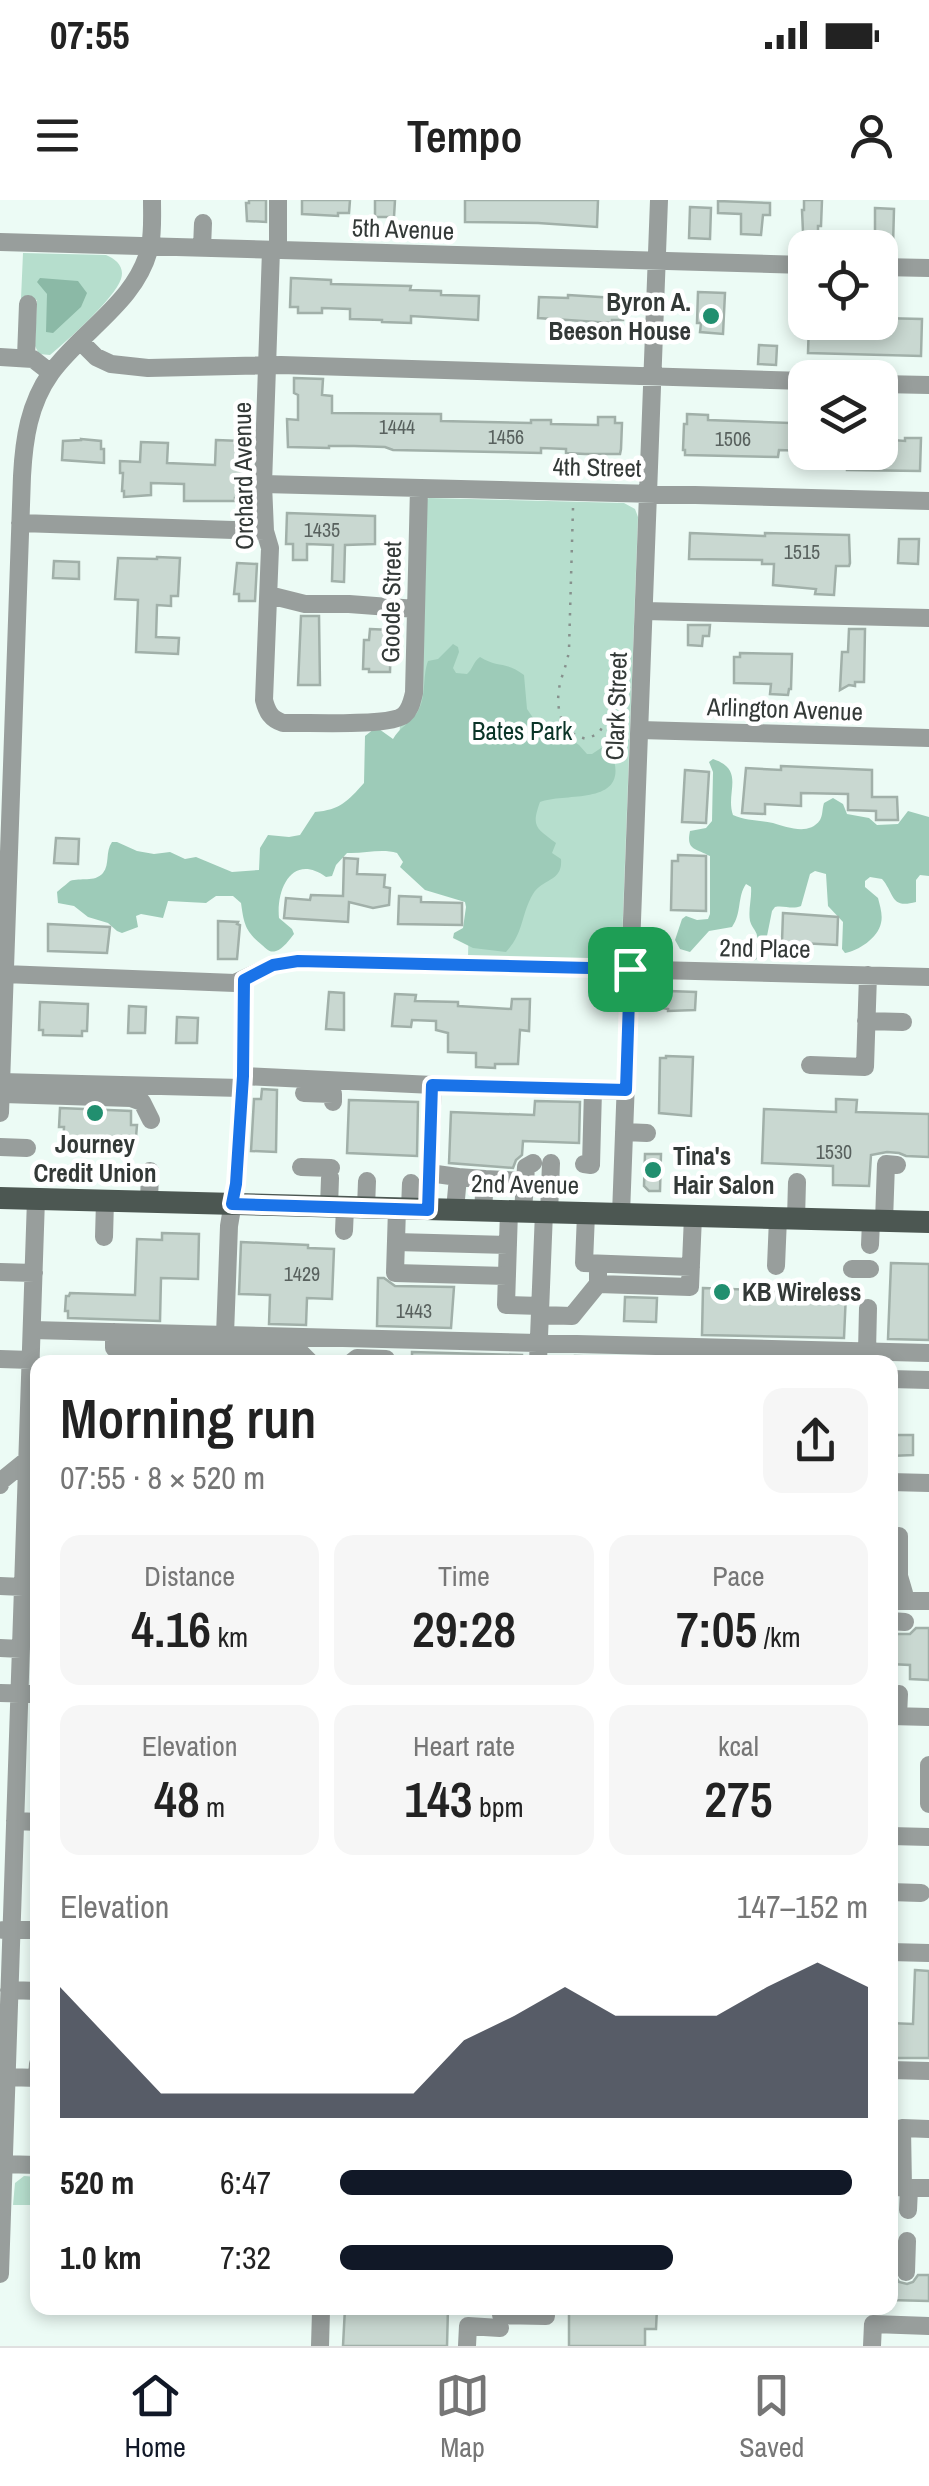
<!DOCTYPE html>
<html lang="en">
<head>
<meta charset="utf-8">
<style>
  :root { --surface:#fff; --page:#f6f6f6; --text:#222; --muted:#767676; --line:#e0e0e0; --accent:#111827 }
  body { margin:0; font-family:"Archivo Narrow",sans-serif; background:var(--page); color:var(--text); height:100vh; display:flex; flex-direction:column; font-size:38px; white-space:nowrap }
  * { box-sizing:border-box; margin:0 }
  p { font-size:32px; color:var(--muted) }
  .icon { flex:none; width:55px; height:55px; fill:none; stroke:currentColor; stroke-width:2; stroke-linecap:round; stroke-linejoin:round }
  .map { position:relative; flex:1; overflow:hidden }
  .side { position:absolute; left:30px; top:1155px; width:868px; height:960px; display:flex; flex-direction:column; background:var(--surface); border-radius:20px; box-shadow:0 5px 15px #0003 }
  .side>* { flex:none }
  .controls { position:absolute; left:788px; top:30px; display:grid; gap:20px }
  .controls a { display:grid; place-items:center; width:110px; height:110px; border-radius:20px; background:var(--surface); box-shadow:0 5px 15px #0003; font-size:50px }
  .pin { position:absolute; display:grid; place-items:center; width:85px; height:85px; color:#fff; margin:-42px; border-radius:20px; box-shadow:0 5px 15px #0006 }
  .round { display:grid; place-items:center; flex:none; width:105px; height:105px; border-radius:20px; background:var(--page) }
  .overview { display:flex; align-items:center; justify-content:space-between; height:170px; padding:0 30px }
  h1 { font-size:55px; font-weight:600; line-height:75px }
  .metrics { display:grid; grid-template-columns:repeat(3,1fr); gap:15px; height:170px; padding:10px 30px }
  .metrics div { display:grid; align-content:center; border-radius:20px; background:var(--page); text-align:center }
  .metrics b { font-size:50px; font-weight:600 }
  .metrics small { font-size:28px; font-weight:400 }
  .metrics p { font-size:28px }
  .chart { height:280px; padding:20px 30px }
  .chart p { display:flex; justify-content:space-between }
  .chart svg { width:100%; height:180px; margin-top:10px; fill:var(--accent); opacity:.7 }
  ul { padding:0 30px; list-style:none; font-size:32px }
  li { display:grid; grid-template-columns:160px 120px 1fr; align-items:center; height:75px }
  li i { height:25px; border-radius:12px; background:var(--accent) }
  .status { display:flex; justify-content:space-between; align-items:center; height:70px; padding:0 50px; background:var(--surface); direction:ltr }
  .status svg { height:28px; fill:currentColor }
  header { display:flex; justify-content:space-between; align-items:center; height:130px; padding:0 30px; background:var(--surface); font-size:45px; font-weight:600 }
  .tab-bar { display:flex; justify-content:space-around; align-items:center; height:140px; border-top:2px solid var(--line); background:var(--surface); font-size:28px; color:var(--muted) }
  .tab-bar a { display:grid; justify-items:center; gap:5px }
  .tab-bar .current { color:var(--accent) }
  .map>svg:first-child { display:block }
  .green { fill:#b6decd }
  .forest { fill:#9dcbb8 }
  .water { fill:#8bb9a6 }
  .building { fill:#c9d8d1; stroke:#a1b0a9; stroke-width:2.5 }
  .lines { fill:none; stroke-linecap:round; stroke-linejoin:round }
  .path { stroke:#87918d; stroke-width:2.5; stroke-dasharray:2.5 8; stroke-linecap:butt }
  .minor { stroke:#989e9c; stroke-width:18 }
  .major { stroke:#4c5752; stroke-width:22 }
  .route-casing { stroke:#fff; stroke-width:20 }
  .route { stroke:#1a73e8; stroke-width:12 }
  .poi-dot { fill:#218f6f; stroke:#fff; stroke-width:4 }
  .labels { text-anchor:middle; stroke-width:9; stroke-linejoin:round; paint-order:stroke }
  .number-label { font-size:20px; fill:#58615e }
  .street-label { font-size:25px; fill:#333937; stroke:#fff }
  .poi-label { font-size:25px; font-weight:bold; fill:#333937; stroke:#fff; text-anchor:start }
  .park-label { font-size:25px; fill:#0a3427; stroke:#fff }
</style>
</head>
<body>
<div class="status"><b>07:55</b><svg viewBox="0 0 49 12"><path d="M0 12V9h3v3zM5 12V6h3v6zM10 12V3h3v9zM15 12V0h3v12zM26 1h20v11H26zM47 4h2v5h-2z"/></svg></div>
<header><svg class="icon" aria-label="menu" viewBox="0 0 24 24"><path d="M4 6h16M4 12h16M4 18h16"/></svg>Tempo<svg class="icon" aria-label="person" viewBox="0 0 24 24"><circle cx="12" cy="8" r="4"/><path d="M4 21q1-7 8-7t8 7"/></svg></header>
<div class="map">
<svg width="929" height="2146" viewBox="0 0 929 2146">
  <rect width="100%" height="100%" fill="#ecfbf5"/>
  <path class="green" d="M 23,53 L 106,55 C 116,59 125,67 121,79 C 115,98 66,142 50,155 L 39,154 L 35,146 L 37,100 L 21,99 Z
    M 429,298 L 624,303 L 635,309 L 638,317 L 622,742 L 618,754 L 610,760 L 468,757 L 471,634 L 396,631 L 400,523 L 405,521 L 426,299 Z
    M 24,1976 L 37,1977 L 37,2005 L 13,2005 L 15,1983 Z"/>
  <path class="forest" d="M 453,444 L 458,447 L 459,452 L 453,468 L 456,473 L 467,474 C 473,469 473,462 480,457 C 497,468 506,461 524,475 L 527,509 L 540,528 L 545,531 L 561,533 L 579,545 L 587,554 L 592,554 L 601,548 L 611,551 C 633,607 569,592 540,602 C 531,627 536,628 556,643 L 552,653 L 561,659 C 563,682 543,678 533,694 C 521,714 524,733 506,752 L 473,748 L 453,738 L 454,733 L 463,728 L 466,707 L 465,702 L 425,690 L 400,667 L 403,662 L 397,653 C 381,648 364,654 347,653 L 336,665 L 332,676 L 326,677 C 293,653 276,688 279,718 L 292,729 L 294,734 C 290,739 283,749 276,751 C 269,753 267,749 262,745 C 245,731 244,724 241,703 L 233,696 L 216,696 L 206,703 L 168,701 L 163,718 L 141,714 L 136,716 L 138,727 L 122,733 L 117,731 L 108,723 L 88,717 L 74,706 L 58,703 L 57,692 C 58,691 69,682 70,681 C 81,677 94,683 103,673 C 110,664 105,652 112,642 L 117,642 L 137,651 L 154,654 L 170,652 L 185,659 L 196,657 L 232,672 L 259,670 L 260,648 L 268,635 L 289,637 L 300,635 L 315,612 C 340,610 348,601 364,583 L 365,536 L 374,529 L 379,529 L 393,539 C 399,528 410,523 417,513 C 427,497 422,477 428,461 L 438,459 Z
    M 713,559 C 746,570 725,593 733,615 C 746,621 760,620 773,623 C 787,627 809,636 820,620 C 823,615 822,609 824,603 L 833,598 L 843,604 L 847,614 L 869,618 L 877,625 L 898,624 L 908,611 L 929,617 L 929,676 L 920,675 L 916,680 L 916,702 C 890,709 895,694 882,679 L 870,677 L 865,681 L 865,687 L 878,698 C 880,706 883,715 881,723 C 878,738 858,751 845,753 L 842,749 L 843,722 L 828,706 L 826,674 L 815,671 L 810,674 L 801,706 C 792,710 784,705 775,707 L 772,711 L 763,756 L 753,761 L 746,753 L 748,748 L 757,743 C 759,731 753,731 750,721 C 748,710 752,698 751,687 L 746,684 C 737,697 742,713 732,727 L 709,731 L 690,752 L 680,749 L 675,740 L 682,719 L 686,716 L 697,720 L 708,719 L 710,714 L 710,656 C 695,648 686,650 690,631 L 706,628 L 712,621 L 713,572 L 709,562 Z"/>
  <path class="water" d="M 40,78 L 78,81 L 87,93 L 81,107 L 53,133 L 46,132 L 47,94 L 37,82 Z"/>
  <path class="building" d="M 249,0 L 266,0 L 266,22 L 247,21 L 246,3 L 249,3 Z
    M 302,0 L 350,0 L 349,13 L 338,13 L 338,16 L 302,14 Z
    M 375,0 L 395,0 L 394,17 L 375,17 Z
    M 465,0 L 598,0 L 597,27 L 538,23 L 465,22 Z
    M 804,0 L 822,0 L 821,26 L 818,26 L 818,33 L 803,32 L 802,10 L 804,10 Z
    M 718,1 L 770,3 L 770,15 L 763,15 L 761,35 L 741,34 L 741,14 L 718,13 Z
    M 690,7 L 711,8 L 710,39 L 689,38 Z
    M 875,8 L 894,9 L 893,46 L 875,45 Z
    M 291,78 L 331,80 L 331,84 L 411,86 L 410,90 L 441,91 L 441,95 L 479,96 L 478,120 L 411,116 L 411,123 L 382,122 L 382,120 L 350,119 L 350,109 L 322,108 L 322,113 L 298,113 L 298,107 L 290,107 Z
    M 698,92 L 725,93 L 723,134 L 700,132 L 701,123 L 697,123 Z
    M 568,95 L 615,98 L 615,101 L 623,101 L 623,120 L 612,120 L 612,123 L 538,118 L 539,97 L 568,98 Z
    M 880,118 L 922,119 L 921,156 L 808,153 L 809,122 L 880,122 Z
    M 759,145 L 777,146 L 776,165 L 758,164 Z
    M 294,178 L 323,179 L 322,195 L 332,196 L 332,213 L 441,214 L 441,221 L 531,223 L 531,220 L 551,220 L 551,224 L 598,225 L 598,217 L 615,217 L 615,223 L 622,223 L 621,249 L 620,254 L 585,254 L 566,253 L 566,249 L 541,248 L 541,253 L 393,250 L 385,247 L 354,246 L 329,246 L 329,248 L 288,247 L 287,219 L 298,220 L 298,195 L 294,193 Z
    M 687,214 L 708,215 L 708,220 L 790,223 L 791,214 L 805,214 L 805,251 L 779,250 L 778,257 L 685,255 L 685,250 L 683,250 L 684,224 L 687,224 Z
    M 905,238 L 921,238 L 920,271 L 847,270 L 847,267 L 841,267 L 841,252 L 880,252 L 880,239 L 905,241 Z
    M 81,239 L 101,241 L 101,249 L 104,249 L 104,263 L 62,260 L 63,241 L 81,240 Z
    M 216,240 L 241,241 L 240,270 L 245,270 L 244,298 L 235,298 L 235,301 L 184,301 L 184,284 L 151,283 L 151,295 L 124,297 L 124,291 L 122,291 L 123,273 L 120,273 L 120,261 L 140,262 L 141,242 L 168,243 L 167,263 L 215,265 Z
    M 287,313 L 375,316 L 375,344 L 345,345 L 344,382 L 332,381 L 333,345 L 307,344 L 307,360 L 293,360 L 293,344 L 286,344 Z
    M 690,333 L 765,336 L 765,333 L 849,335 L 850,363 L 849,366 L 836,366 L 834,395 L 815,394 L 816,389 L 773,385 L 774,364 L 762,364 L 762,360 L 689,359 Z
    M 899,339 L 919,339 L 918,364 L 898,363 Z
    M 157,357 L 180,358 L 178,396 L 171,396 L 171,406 L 157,405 L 156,437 L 179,438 L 178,454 L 136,452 L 138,400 L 115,399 L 118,358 L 157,359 Z
    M 54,361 L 79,362 L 79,379 L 53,378 Z
    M 237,363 L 257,364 L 255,401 L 239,401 L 239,394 L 234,394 Z
    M 301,416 L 319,416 L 320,485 L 298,485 Z
    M 688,425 L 710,425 L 709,436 L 703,436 L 702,446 L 688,445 Z
    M 370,429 L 391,430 L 390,472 L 369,472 L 369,469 L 363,469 L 364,440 L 369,440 Z
    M 849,429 L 865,429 L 864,482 L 855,482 L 855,486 L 849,485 L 840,490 L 842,452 L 848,452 Z
    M 740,453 L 792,454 L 791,489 L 789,489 L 788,495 L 770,494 L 771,484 L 734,483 L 734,457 L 740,457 Z
    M 781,566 L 872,570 L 872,597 L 897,597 L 898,620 L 876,620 L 876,611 L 848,610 L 848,594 L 801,593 L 801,606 L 765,604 L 765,614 L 742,613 L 746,568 L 781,570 Z
    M 685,570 L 709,572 L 706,623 L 682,622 Z
    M 56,638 L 79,639 L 78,664 L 54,663 Z
    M 678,655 L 706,656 L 706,711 L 671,710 L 672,661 L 678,661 Z
    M 344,658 L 358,659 L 357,674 L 385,675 L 384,687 L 390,688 L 389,705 L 373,708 L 349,702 L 348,722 L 284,718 L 286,698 L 310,700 L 311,695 L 343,696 Z
    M 399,696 L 421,697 L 421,702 L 462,703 L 462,725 L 398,724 Z
    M 783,713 L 838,717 L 837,745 L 782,742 Z
    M 218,721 L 238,722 L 237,724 L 240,725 L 237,759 L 218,759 Z
    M 48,724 L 110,727 L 107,753 L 48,751 Z
    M 668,791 L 696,792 L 695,810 L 668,811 L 668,809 L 662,808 L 663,793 L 668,794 Z
    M 329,792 L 344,793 L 344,830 L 326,829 Z
    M 395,794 L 416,795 L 415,801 L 458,802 L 458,806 L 511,809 L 512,799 L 530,799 L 529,831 L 520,830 L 518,864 L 495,864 L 495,868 L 476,867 L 476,853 L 448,852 L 448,833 L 436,830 L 436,821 L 412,820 L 411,827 L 392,826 Z
    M 40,802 L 88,804 L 87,831 L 82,831 L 82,836 L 43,835 L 43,830 L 39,830 Z
    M 129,806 L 146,807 L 145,833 L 128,833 Z
    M 177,817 L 198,818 L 197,843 L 176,843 Z
    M 666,856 L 693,857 L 691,916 L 659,913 L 660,858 L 666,858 Z
    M 262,889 L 277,890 L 276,952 L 251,951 L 254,899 L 261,899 Z
    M 836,899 L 857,900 L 856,912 L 929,914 L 929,957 L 906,956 L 899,953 L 887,952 L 871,955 L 869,986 L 833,985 L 833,966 L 762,963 L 764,909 L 836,912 Z
    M 349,900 L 418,902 L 417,956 L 347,953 Z
    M 535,901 L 580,902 L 579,943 L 523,941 L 522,955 L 516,960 L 513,968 L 449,963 L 451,912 L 534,915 Z
    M 60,908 L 131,911 L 131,925 L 137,925 L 136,937 L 127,937 L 127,944 L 96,943 L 96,947 L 63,946 L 64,927 L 59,927 Z
    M 645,954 L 661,954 L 660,991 L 649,991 L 644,986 Z
    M 162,1033 L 199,1034 L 198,1079 L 161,1078 L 160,1121 L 68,1118 L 68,1111 L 65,1111 L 66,1096 L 69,1096 L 70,1093 L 135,1095 L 137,1039 L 162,1040 Z
    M 241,1042 L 308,1045 L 308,1048 L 334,1049 L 332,1099 L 307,1098 L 306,1125 L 269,1124 L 270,1095 L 239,1094 Z
    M 891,1063 L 929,1064 L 929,1140 L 888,1139 Z
    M 378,1078 L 384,1078 L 395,1086 L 454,1087 L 451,1128 L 377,1126 Z
    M 703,1088 L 846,1093 L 844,1138 L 702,1135 Z
    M 625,1097 L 657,1098 L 656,1122 L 624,1121 Z
    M 412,1152 L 522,1155 L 522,1162 L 412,1162 Z
    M 575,1156 L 678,1159 L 678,1162 L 575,1162 Z
    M 894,1235 L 913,1235 L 913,1255 L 890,1256 L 890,1238 L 894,1239 Z
    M 916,1428 L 929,1428 L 929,1480 L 910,1479 L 910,1465 L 890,1464 L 890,1434 L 910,1434 Z
    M 915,1770 L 929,1771 L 929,1858 L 895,1858 L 895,1846 L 890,1846 L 890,1823 L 913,1824 Z
    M 890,2074 L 894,2074 L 899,2082 L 907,2084 L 913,2082 L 918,2075 L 929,2075 L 929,2101 L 890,2100 Z
    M 345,2108 L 448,2108 L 447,2146 L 343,2146 Z
    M 569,2108 L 657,2108 L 656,2129 L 645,2129 L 645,2146 L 569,2146 Z"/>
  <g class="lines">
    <path class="path" d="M 573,308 L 569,449 C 568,461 564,469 561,480 C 554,504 559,534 587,539 L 599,533 L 612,510 L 625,508"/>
    <path class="minor" d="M 0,42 L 805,65
      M 202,48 L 203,23
      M 271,50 L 263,284 L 265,331 L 270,348 L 264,500 C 267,512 271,519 283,523 C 306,522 390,527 404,515 C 411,509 412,500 414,493 L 419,288
      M 278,50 L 278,0
      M 880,67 L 929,68
      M 81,142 L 96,157 L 111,164 L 148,168 L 281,165 L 805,181
      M 0,157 L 33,159 L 51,173
      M 26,157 L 28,104
      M 880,184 L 929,185
      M 263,284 L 929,301
      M 20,323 L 265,331
      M 269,395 L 305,404 L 349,404 L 416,409
      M 645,411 L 929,418
      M 640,530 L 929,538
      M 4,774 L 235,783 L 273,765 L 297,761 L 929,777
      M 866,821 L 903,822
      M 810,865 L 865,867 L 868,775
      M 243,876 L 433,885 L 626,891
      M 1,882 L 241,888
      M 304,893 L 333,894 L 333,902
      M 3,894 L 131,898 L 142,902 L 151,920
      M 0,913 L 22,276 C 24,239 29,204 51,173 C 81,131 138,101 150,46 C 153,32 152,15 152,0
      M 624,932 L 647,933
      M 0,947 L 27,948
      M 584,964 L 591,965 L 593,890
      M 301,967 L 331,968
      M 429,973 L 458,977 L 455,1010
      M 458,977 L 485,979 L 483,1011
      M 485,979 L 524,981
      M 149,1002 L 150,971
      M 329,1007 L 330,978
      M 366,1008 L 367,981
      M 397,1009 L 395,1073 L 507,1076
      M 410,1009 L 411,983
      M 427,1009 L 433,885
      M 509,1011 L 506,1105 L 540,1106
      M 523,1012 L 526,967 L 533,963
      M 549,1013 L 551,963
      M 586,1014 L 584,1063 L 691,1067
      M 621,1014 L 659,0
      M 796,1019 L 797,982
      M 884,1021 L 886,964 L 897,965
      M 344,1031 L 345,1007
      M 104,1037 L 105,1001
      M 396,1042 L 508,1045
      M 870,1045 L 871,1021
      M 776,1066 L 778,1018
      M 852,1069 L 870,1069
      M 0,1072 L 34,1073
      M 598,1084 L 690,1087 L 693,1016
      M 540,1115 L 572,1116 L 598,1084 L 598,1073
      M 32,1130 L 929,1153
      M 114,1132 L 114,1148 L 143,1148
      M 225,1135 L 229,1026 L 236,984 L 243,876 L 244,780
      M 867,1152 L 868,1108
      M 0,1159 L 31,1160
      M 143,1162 L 143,1148 L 300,1152 L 310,1162
      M 352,1162 L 357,1158 L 386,1159
      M 538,1162 L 544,1012
      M 890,1179 L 929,1180
      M 890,1282 L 929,1283
      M 0,1285 L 1,1281 L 27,1260
      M 899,1336 L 899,1376 L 904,1393 L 904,1401
      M 0,1386 L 23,1387
      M 890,1401 L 929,1401
      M 890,1421 L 905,1422
      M 0,1448 L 21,1449
      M 0,1493 L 38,1494
      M 890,1516 L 929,1517
      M 898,1516 L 899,1494
      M 929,1565 L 929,1604
      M 15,1621 L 38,1622
      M 890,1636 L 929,1637
      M 890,1692 L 921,1693
      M 3,1730 L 38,1730
      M 890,1752 L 929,1753
      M 9,1790 L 38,1791
      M 890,1870 L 929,1871
      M 7,1877 L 37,1878 L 38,1864
      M 0,1964 L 38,1965
      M 890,1987 L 929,1988
      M 903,1988 L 902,1928 L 929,1929
      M 908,2010 L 909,1988
      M 906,2072 L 907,2041
      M 0,2074 L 36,999
      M 501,2115 L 546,2116
      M 320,2146 L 321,2111
      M 467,2146 L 468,2126 L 500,2128
      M 872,2146 L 873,2124 L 929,2126"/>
    <path class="major" d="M 0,998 L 929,1022"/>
  </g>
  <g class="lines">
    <g class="route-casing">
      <path id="route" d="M 298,761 L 630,769 L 626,890 L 432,885 L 428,1010 L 232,1004 L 236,984 L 243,876 L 244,780 L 273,765 Z"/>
    </g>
    <use href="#route" class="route"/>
  </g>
  <g class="poi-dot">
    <circle cx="711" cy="116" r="10"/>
    <circle cx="95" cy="913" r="10"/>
    <circle cx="653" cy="970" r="10"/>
    <circle cx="722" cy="1092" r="10"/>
  </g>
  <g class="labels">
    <g class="number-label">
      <text x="397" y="234">1444</text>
      <text x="506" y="244">1456</text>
      <text x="733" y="246">1506</text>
      <text x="322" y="337">1435</text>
      <text x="802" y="359">1515</text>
      <text x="834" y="959">1530</text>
      <text x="302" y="1081">1429</text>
      <text x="414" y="1118">1443</text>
    </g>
    <g class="street-label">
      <text transform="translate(403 29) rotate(2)" y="9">5th Avenue</text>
      <text transform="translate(597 267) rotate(1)" y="9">4th Street</text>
      <text transform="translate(243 276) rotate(-91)" y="9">Orchard Avenue</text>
      <text transform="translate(391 402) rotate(-89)" y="9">Goode Street</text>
      <text transform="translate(616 506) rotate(-88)" y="9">Clark Street</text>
      <text transform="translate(785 509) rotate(2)" y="9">Arlington Avenue</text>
      <text transform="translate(765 748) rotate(1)" y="9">2nd Place</text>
      <text transform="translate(525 984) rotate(1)" y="9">2nd Avenue</text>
    </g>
    <g class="poi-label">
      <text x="691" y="111" text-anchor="end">Byron A.<tspan x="691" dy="29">Beeson House</tspan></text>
      <text x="95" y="953" text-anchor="middle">Journey<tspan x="95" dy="29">Credit Union</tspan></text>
      <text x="673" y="965">Tina's<tspan x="673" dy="29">Hair Salon</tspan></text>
      <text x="742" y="1101">KB Wireless</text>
    </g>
    <g class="park-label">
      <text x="522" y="540">Bates Park</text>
    </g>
  </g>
</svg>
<div class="controls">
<a><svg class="icon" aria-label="locate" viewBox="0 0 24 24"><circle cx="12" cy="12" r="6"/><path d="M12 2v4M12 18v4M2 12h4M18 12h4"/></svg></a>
<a><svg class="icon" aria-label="layers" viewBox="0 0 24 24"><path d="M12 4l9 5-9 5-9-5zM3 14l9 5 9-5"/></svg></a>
</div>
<div class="pin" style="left:630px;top:769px;background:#1e9e55"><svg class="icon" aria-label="arrive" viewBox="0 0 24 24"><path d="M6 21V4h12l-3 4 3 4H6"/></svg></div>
<section class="side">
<div class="overview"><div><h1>Morning run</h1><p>07:55 · 8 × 520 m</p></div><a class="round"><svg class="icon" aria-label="share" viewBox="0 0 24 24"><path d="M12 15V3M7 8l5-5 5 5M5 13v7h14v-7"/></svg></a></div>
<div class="metrics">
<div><p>Distance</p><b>4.16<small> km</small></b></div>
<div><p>Time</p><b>29:28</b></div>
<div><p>Pace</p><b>7:05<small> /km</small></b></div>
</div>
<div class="metrics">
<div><p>Elevation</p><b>48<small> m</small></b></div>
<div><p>Heart rate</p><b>143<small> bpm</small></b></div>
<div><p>kcal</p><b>275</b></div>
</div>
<div class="chart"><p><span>Elevation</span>147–152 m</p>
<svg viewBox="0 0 160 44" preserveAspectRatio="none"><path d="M0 44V12L10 25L20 38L30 38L40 38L50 38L60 38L70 38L80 25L90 19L100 12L110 19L120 19L130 19L140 12L150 6L160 12V44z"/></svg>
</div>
<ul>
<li><b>520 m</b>6:47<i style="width:97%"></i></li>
<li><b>1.0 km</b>7:32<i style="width:63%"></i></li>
</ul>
</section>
</div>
<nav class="tab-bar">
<a class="current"><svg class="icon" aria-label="home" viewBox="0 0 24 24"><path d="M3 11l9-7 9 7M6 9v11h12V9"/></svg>Home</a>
<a><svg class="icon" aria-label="map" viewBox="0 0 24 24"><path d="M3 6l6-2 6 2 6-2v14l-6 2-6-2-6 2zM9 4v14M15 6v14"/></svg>Map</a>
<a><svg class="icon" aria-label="saved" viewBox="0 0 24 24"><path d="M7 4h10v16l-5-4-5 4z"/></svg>Saved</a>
</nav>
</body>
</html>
